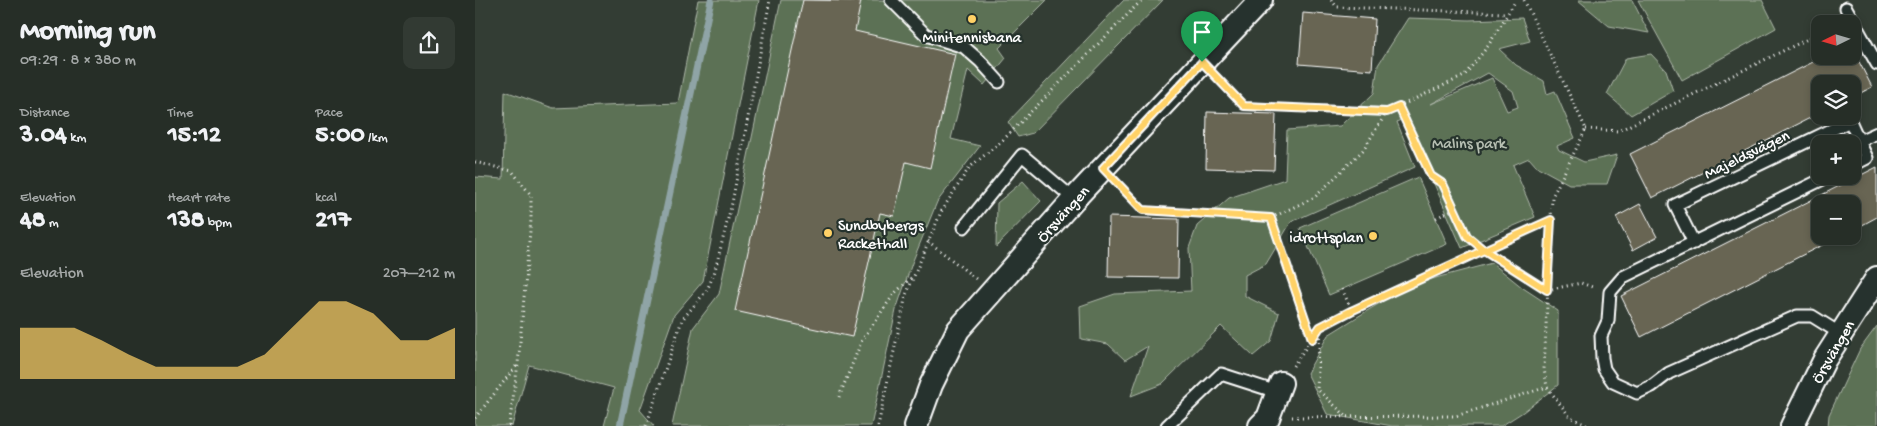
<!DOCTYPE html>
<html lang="en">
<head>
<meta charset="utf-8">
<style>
  :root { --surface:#262e27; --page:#323a33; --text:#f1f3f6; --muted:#a4a8a7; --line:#424a44; --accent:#ffd166 }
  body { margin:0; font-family:"Gochi Hand",sans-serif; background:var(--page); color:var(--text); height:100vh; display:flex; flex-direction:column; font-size:19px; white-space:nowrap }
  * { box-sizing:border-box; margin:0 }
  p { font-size:16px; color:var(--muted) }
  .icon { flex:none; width:28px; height:28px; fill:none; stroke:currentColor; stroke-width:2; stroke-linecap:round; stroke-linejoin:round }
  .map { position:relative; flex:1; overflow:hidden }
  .side { display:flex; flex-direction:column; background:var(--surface); width:475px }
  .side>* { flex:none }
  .needle { width:32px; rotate:265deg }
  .controls { position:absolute; left:1336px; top:15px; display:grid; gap:10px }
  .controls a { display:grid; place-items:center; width:50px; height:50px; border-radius:10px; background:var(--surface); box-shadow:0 2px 8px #0003,0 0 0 1px var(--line); font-size:25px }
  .pin { position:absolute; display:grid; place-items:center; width:42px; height:42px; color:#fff; margin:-51px -21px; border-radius:50% 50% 50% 0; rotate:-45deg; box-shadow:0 0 5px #0007 }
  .pin .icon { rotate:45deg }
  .round { display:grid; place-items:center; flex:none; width:52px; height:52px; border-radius:10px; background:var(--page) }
  .overview { display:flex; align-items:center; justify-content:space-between; height:85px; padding:0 20px }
  h1 { font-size:28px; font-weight:800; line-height:38px }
  .metrics { display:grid; grid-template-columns:repeat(3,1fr); gap:8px; height:85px; padding:5px 20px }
  .metrics div { display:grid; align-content:center }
  .metrics b { font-size:25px; font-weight:800 }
  .metrics small { font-size:14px; font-weight:400 }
  .metrics p { font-size:14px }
  .chart { height:140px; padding:10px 20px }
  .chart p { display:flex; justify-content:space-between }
  .chart svg { width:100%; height:90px; margin-top:5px; fill:var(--accent); opacity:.7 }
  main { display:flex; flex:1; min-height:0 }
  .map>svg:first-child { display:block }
  .green { fill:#5c7154; stroke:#aeb8aa; fill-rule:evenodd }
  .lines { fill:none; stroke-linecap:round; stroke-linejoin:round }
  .stream { stroke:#8fa4a6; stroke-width:7 }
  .building { fill:#686552; stroke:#fff }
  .service-casing { stroke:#fff; stroke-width:15 }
  .minor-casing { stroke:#fff; stroke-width:26 }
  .path { stroke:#fff; stroke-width:3; stroke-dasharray:1 4; stroke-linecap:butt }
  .service { stroke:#26332d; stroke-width:11 }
  .minor { stroke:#26332d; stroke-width:22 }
  .route-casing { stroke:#fff; stroke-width:10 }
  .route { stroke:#ffd166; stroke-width:6 }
  .poi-dot { fill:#ffd166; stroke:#26332d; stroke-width:2 }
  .labels { text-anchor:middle; stroke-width:4.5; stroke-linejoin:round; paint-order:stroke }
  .poi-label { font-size:16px; fill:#fff; stroke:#26332d }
  .park-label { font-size:16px; fill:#b6bfb2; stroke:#26332d }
  .street-label { font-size:16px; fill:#fff; stroke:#26332d }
</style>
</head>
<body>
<main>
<section class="side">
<div class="overview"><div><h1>Morning run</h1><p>09:29 · 8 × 380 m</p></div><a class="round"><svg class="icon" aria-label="share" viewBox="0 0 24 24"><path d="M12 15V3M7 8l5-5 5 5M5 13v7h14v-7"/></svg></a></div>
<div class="metrics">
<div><p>Distance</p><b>3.04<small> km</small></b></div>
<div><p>Time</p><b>15:12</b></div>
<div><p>Pace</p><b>5:00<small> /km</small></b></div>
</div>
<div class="metrics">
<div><p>Elevation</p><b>48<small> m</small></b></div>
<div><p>Heart rate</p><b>138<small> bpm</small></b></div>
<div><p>kcal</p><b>217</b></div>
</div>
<div class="chart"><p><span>Elevation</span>207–212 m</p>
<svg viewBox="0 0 160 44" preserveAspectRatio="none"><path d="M0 44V19L10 19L20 19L30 25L40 32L50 38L60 38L70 38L80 38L90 32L100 19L110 6L120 6L130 12L140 25L150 25L160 19V44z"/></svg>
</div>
</section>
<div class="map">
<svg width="1402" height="426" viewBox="0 0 1402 426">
  <rect width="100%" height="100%" fill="#333d34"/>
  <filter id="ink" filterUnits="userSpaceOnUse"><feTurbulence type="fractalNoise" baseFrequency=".02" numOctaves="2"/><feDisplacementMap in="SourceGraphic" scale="10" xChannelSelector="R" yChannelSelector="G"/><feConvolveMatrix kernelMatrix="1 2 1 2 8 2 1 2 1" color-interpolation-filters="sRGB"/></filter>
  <g filter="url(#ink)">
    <path class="green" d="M 223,0 L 284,0 L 228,281 L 199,315 L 165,410 L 179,426 L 129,426 L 139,388 L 54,365 L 37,426 L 0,426 L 0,177 L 28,179 L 30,91 L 78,108 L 203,103 Z
      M 306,0 L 572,0 L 524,48 L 531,58 L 509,85 L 493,70 L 476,139 L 505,146 L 462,202 L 437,263 L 421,310 L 396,426 L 197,426 L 218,328 L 244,294 Z
      M 649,0 L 688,0 L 558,133 L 543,137 L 533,122 Z
      M 1103,0 L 1157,0 L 1174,33 L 1134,26 Z
      M 1163,0 L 1287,0 L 1301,28 L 1207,80 Z
      M 933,18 L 994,20 L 1047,18 L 1055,41 L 1024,49 L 1041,65 L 1069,81 L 1072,94 L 1080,91 L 1100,138 L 1082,146 L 1084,150 L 1109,162 L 1142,155 L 1132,184 L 1094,184 L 1061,166 L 1054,158 L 1038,165 L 1060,217 L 987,248 L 930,117 L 922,122 L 940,167 L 816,222 L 791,264 L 770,275 L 770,296 L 804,313 L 796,341 L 778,356 L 746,326 L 687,384 L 656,396 L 673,346 L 650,360 L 633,344 L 606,339 L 605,306 L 640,294 L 716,291 L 714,248 L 722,226 L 754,198 L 810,179 L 812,130 L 865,126 L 899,93 L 903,65 ZM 1013,73 L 1038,91 L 1043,107 L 1032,111 L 1017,78 L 956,104 Z
      M 1176,54 L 1191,70 L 1198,91 L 1156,115 L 1132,94 L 1151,58 Z
      M 943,177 L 972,244 L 854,295 L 825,228 Z
      M 548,181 L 566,201 L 521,247 L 522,203 Z
      M 1017,263 L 1048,288 L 1083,311 L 1083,385 L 1048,412 L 1026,426 L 917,426 L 852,414 L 832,373 L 853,335 L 934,285 Z
      M 1402,326 L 1402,426 L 1353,426 L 1354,415 L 1385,349 Z"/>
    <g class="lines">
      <path class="stream" d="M 145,426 L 236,0"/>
    </g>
    <path class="building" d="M 328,0 L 386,1 L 380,31 L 480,54 L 455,168 L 431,162 L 419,216 L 405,213 L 377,337 L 260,311 Z
      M 828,13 L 900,19 L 897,70 L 824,64 Z
      M 1378,50 L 1397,87 L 1378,97 L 1378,84 L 1345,84 L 1345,113 L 1177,198 L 1155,154 L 1350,56 L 1378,56 Z
      M 732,112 L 801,114 L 799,170 L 731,168 Z
      M 1402,167 L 1402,217 L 1378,230 L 1378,204 L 1345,204 L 1345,236 L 1365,236 L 1166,337 L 1146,296 Z
      M 1165,204 L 1182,237 L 1158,250 L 1141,217 Z
      M 634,217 L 704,219 L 703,278 L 633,277 Z"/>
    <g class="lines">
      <g class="service-casing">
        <path id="service" d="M 416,0 L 451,35 L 489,47 L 505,61 L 524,82
          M 1371,8 L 1402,64
          M 1378,165 L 1392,158 L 1384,141 L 1402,133
          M 1354,176 L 1148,277 L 1135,292 L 1133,321 L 1126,336 L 1127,358 L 1129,369 L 1138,382 L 1162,393 L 1177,386 L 1194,373 L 1322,316 L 1337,316 L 1366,334
          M 489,227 L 547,155 L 599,199
          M 1219,243 L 1200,205 L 1375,121 L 1384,141
          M 692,426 L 746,374 L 802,392"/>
      </g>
      <g class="minor-casing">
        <path id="minor" d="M 441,426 L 456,385 L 483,330 L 599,199 L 786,0
          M 785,426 L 793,418 L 806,383
          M 1317,426 L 1350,359 L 1402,278"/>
      </g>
      <path class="path" d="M 856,0 L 862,7 L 1032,13
        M 1049,0 L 1111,129 L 1077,197 L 1069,369 L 1072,387 L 1095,417 L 1113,426
        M 742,77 L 769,106 L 912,112 L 989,76 L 1013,46 L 1041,0
        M 924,107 L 955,176 L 968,184 L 992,236 L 1009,250 L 1072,290 L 1106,283 L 1120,288
        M 1111,129 L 1143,131 L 1345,33
        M 0,162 L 37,171 L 56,195 L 56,220 L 43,364 L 34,426
        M 643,183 L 668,210 L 796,218 L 840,197 L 888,150 L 912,112
        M 796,218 L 837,339
        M 961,218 L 979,209
        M 453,241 L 501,279
        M 867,289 L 877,311
        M 845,327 L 842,389 L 871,416
        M 818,366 L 845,327 L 877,311 L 1076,220
        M 364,397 L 387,340 L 419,294 L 438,276
        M 817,417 L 981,416 L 1072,387
        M 0,418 L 42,365
        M 171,426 L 207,320 L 232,290 L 239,274 L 257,203 L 295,0
        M 403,426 L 431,295 L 466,212 L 494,168 L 529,139 L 667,0"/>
      <use href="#service" class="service"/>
      <use href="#minor" class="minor"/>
    </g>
  </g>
  <g class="lines" filter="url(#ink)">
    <g class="route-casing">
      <path id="route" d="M 727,62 L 628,168 L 668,210 L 796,218 L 837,339 L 845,327 L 876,311 L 1009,250 L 1072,290 L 1076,220 L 1009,250 L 992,236 L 968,184 L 956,176 L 924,107 L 912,112 L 769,106 L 727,62"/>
    </g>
    <use href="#route" class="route"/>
  </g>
  <g class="poi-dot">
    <circle cx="497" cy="19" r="5"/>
    <circle cx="353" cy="233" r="5"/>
    <circle cx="898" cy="236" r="5"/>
  </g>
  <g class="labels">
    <g class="poi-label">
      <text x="497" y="42">Minitennisbana</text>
      <text x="363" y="230" text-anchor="start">Sundbybergs<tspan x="363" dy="18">Rackethall</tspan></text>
      <text x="888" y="242" text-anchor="end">idrottsplan</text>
    </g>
    <g class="park-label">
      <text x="994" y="148">Malins park</text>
    </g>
    <g class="street-label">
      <text transform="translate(1271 153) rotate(-26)" y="6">Majeldsvägen</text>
      <text transform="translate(587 213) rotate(-48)" y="6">Örsvängen</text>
      <text transform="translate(1357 351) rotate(-60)" y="6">Örsvängen</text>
    </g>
  </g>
</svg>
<div class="controls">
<a><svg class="needle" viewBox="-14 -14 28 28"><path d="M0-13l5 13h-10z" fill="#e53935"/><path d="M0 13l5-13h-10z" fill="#a4a8a7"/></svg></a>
<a><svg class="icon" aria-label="layers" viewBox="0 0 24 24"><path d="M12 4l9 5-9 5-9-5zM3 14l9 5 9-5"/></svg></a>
<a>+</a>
<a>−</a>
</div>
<div class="pin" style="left:727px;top:62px;background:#1e9e55"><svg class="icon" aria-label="arrive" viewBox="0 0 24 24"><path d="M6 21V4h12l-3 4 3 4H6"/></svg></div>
</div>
</main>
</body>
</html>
